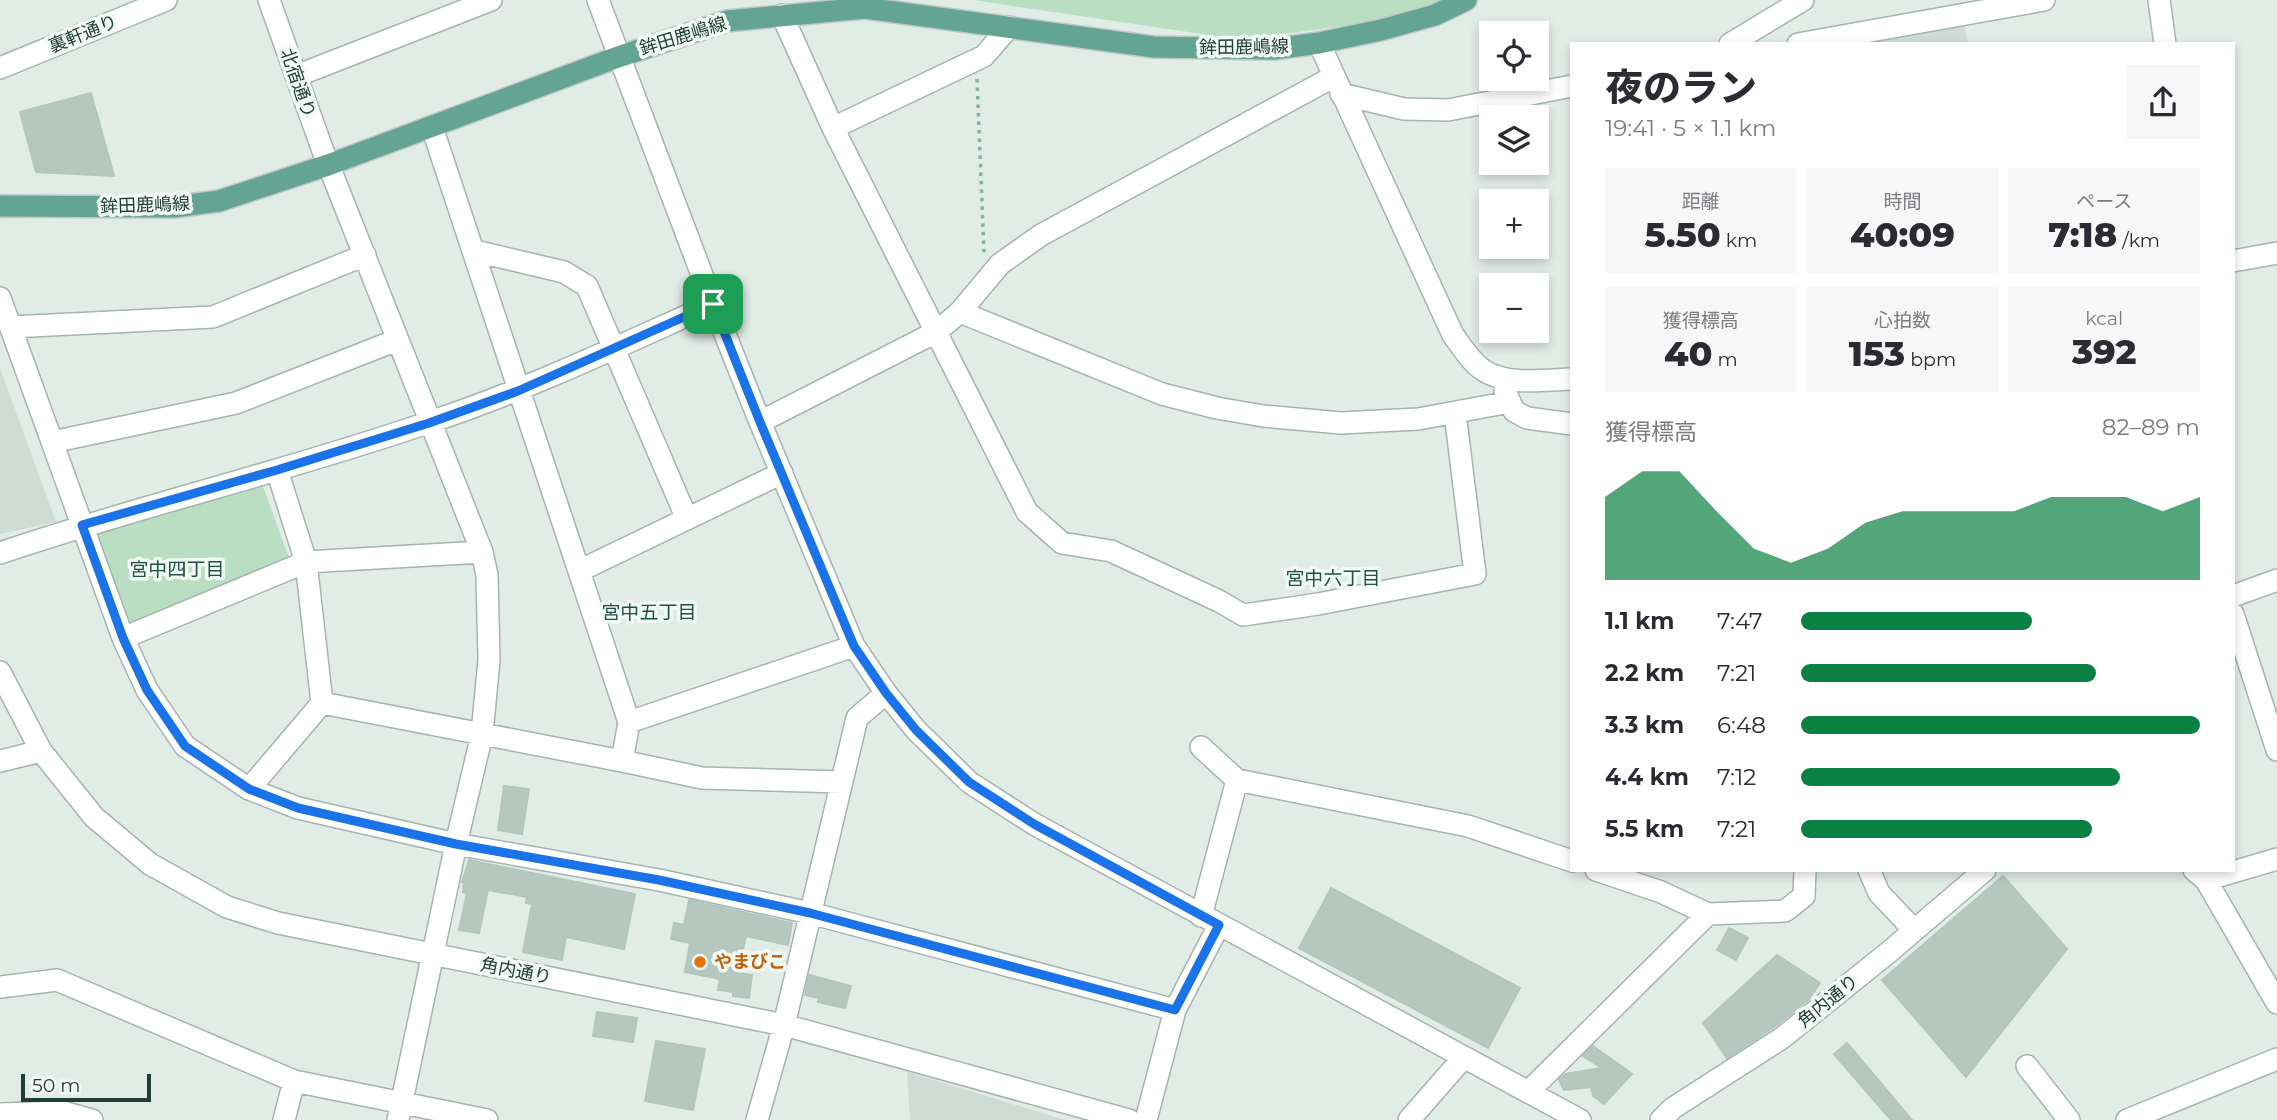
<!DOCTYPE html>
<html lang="ja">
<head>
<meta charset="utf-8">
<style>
  :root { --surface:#fff; --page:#f7f7f7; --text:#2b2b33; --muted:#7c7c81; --accent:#0b8043 }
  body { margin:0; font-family:Montserrat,"Noto Sans JP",sans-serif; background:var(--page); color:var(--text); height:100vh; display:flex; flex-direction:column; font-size:26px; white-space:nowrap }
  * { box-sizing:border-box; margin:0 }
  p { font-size:23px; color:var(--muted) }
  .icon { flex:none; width:38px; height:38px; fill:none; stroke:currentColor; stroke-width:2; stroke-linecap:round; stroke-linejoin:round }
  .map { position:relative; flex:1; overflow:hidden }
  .drawer { position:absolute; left:1570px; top:42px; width:665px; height:830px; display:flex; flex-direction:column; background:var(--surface); border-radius:0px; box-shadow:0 4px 10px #0003 }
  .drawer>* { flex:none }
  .buttons { position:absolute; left:1479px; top:21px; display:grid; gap:14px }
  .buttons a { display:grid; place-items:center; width:70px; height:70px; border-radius:0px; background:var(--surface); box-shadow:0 4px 10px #0003; font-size:35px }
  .scale { position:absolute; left:21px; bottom:18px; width:130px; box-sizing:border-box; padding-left:7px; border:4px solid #213e35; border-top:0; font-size:19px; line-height:24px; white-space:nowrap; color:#213e35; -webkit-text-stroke:5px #f2f9f5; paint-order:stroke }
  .pin { position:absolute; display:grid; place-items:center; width:60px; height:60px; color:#fff; margin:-30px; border-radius:14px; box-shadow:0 4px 10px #0006 }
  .round { display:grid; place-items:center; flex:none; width:74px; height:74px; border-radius:0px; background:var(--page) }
  .overview { display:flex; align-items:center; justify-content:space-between; height:119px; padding:0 35px }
  h1 { font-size:38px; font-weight:800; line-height:52px }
  .figures { display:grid; grid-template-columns:repeat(3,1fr); gap:10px; height:119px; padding:7px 35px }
  .figures div { display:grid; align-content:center; border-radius:0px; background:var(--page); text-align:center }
  .figures b { font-size:35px; font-weight:800 }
  .figures small { font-size:19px; font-weight:400 }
  .figures p { font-size:19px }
  .chart { height:196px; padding:14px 35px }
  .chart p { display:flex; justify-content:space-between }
  .chart svg { width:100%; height:126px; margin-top:7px; fill:var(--accent); opacity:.7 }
  ul { padding:0 35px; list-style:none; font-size:23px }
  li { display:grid; grid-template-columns:112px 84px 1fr; align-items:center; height:52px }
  li i { height:18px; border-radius:9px; background:var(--accent) }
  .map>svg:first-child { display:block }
  .built { fill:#cfdcd6 }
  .green { fill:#b9dec2 }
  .building { fill:#b6c7c0; stroke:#b3c6be; stroke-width:2 }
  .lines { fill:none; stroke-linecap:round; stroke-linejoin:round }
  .minor-casing { stroke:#a4b4ae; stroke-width:24 }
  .major-casing { stroke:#c1c9c6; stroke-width:24 }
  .path { stroke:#80b1a1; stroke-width:3.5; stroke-dasharray:3.5 5; stroke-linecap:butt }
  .minor { stroke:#fff; stroke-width:21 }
  .major { stroke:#64a492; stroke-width:21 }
  .route-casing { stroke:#fff; stroke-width:14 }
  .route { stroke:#1a73e8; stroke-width:9 }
  .food-dot { fill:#e8710a; stroke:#f2f9f5; stroke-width:2.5 }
  .labels { text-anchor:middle; stroke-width:7; stroke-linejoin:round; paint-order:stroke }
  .street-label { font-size:18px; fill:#213e35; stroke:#f2f9f5 }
  .food-label { font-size:18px; font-weight:bold; fill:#c56008; stroke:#f2f9f5; text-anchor:start }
  .neighbourhood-label { font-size:19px; fill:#1c5143; stroke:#f2f9f5 }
</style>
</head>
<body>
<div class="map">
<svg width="2277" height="1120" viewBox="0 0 2277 1120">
  <rect width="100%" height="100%" fill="#e1ece7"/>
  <path class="built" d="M 1964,23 L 1968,44 L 1874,44 L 1874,41 Z
    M 0,368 L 56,522 L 0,534 Z
    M 907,1072 L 1065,1120 L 910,1120 Z"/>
  <path class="green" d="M 973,0 L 1443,0 L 1378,21 L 1291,33 L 1229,38 Z
    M 261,481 L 292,566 L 123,625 L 92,529 Z"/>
  <path class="building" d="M 91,93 L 114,176 L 36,172 L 20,112 Z
    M 504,786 L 529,789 L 522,834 L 498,830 Z
    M 469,860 L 635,894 L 624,949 L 566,937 L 562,960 L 523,952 L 532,904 L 526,903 L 527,897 L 488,890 L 479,933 L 459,930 L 467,893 L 463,892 L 464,883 L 462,882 Z
    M 2003,876 L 2067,949 L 1966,1077 L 1882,980 Z
    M 1331,888 L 1520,988 L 1488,1048 L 1299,948 Z
    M 689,900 L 792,923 L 788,945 L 746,936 L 738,973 L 752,975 L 749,998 L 733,996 L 733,992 L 718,990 L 720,979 L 685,972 L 690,943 L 671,939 L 674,923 L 684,925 Z
    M 1729,928 L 1748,938 L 1736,960 L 1717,950 Z
    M 1777,955 L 1820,983 L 1809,999 L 1774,1027 L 1727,1058 L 1703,1023 Z
    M 809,975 L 851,986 L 845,1008 L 818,1002 L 819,998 L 805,995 Z
    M 597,1012 L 637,1018 L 633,1042 L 593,1036 Z
    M 656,1041 L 705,1049 L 693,1110 L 645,1101 Z
    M 1847,1043 L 1912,1120 L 1891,1120 L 1834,1054 Z
    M 1593,1046 L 1632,1074 L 1604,1104 L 1593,1096 L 1591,1087 L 1564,1090 L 1559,1080 L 1565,1074 L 1602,1068 L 1583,1056 Z"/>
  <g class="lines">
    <g class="minor-casing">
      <path id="minor" d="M 269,0 L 323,151 L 482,552 L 487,575 L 489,660 L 482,734 L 456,844 L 398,1120
        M 598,0 L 713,304 L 760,422 L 854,646 L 886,693 L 916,730 L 969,782 L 1034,824 L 1580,1120
        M 2159,0 L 2165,44
        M 782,15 L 833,128 L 936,332 L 960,312 L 1000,264 L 1041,235 L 1333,77
        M 1319,43 L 1453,335 C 1462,347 1471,362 1483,370 C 1507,386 1544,380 1572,379
        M 1730,44 L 1803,0
        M 1798,44 L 2044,0
        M 0,68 L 166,0
        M 296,76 L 491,0
        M 1341,94 L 1404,109 L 1448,110 L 1572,86
        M 432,127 L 629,722 L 622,761
        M 833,128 L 984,56 L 1009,27
        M 475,251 L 564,272 L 587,286 L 687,519
        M 2233,261 L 2277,253
        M 0,298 L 123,638 L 147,690 L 185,746 L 249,789 L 298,808 L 456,844 L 659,880 L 810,913 L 1175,1010
        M 960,312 L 1162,394 L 1217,408 L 1263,416 L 1341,423 L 1418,419 L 1510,402
        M 11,327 L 213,317 L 365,255
        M 1505,391 L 1514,411 L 1527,418 L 1572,424
        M 760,422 L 936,332 L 1027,512 L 1062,543 L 1111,551 L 1219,601 L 1243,615 L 1318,604 L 1475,574 L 1455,413
        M 52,442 L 236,403 L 397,340
        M 0,553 C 142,505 288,471 430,422 C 527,390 619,346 713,304
        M 579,571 L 782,473
        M 2233,596 L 2277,580
        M 2233,614 L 2277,750
        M 123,638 L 306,562 L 482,552
        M 0,672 L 41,751 L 94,817 L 150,864 L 227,907 L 278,923 L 784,1025 L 1129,1120
        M 322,703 L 622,761 L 702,778 L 841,782
        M 629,722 L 854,646
        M 1201,747 L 1237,780 L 1468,826 L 1572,861
        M 0,761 L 41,751
        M 249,789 L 322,703 L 306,562 L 277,470
        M 1596,870 L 1661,892 L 1708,914
        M 1869,870 L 1879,893 L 1914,930
        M 2194,870 L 2206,880 L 2277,1003
        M 2206,880 L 2277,859
        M 1201,916 L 1237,780
        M 0,987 L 57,980 L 294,1081 L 487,1120
        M 2027,1066 L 2069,1120
        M 1528,1092 L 1708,914 L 1785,911 L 1804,896 L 1805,870
        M 0,1114 L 63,1112 L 92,1120
        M 284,1120 L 294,1081
        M 757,1120 L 784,1025 L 857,718 L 886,693
        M 1146,1120 L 1175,1010 L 1219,925
        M 1409,1120 L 1463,1058
        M 1661,1120 L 1673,1108 L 1782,1038 L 1889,952 L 1985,870
        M 2127,1120 L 2277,1059"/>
    </g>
    <g class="major-casing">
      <path id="major" d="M 0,206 L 174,207 L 219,201 L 328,165 L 618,57 L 727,21 L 865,8 L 1154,47 L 1274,49 L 1319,43 L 1381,30 L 1435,15 L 1466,0"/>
    </g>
    <path class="path" d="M 977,79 L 984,253"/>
    <use href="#minor" class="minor"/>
    <use href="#major" class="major"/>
  </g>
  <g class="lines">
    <g class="route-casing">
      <path id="route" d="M 713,304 L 760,422 L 854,646 L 886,693 L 916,730 L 969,782 L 1034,824 L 1219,925 L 1175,1010 L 810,913 L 659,880 L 456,844 L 298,808 L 249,789 L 185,746 L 147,690 L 123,638 L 82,525 L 277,470 L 429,423 L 518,391 Z"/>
    </g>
    <use href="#route" class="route"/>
  </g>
  <circle class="food-dot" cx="700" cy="962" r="7"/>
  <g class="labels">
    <g class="street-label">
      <text transform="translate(83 34) rotate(-22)" y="6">裏軒通り</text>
      <text transform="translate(683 36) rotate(-17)" y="6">鉾田鹿嶋線</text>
      <text transform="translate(1244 47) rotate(-1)" y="6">鉾田鹿嶋線</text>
      <text transform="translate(298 83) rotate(71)" y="6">北宿通り</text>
      <text transform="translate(145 205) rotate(-2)" y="6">鉾田鹿嶋線</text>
      <text transform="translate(516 971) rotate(11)" y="6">角内通り</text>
      <text transform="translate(1828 1001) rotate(-39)" y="6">角内通り</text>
    </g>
    <g class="food-label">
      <text x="714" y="968">やまびこ</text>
    </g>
    <g class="neighbourhood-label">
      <text x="177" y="576">宮中四丁目</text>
      <text x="1333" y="585">宮中六丁目</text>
      <text x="649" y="619">宮中五丁目</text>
    </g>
  </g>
</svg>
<div class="buttons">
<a><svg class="icon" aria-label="locate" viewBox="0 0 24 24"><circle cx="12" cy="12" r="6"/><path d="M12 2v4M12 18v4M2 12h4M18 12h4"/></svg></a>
<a><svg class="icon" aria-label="layers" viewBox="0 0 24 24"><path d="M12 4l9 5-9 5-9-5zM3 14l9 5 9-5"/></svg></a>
<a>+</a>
<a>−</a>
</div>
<div class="scale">50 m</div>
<div class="pin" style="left:713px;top:304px;background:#1e9e55"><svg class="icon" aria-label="arrive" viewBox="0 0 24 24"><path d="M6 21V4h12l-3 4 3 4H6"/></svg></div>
<section class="drawer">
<div class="overview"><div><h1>夜のラン</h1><p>19:41 · 5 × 1.1 km</p></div><a class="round"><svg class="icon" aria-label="share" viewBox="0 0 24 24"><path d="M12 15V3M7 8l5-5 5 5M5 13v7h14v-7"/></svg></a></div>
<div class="figures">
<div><p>距離</p><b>5.50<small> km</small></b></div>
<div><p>時間</p><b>40:09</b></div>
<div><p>ペース</p><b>7:18<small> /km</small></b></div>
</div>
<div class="figures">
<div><p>獲得標高</p><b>40<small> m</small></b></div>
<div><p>心拍数</p><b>153<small> bpm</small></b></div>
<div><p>kcal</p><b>392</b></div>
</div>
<div class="chart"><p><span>獲得標高</span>82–89 m</p>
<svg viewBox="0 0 160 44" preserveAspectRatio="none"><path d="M0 44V15L10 6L20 6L30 20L40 33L50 38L60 33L70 24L80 20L90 20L100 20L110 20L120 15L130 15L140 15L150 20L160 15V44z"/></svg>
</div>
<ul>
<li><b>1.1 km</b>7:47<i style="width:58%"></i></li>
<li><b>2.2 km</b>7:21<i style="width:74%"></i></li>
<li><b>3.3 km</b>6:48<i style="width:100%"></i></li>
<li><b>4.4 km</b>7:12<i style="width:80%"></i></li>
<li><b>5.5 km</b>7:21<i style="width:73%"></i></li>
</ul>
</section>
</div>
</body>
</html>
